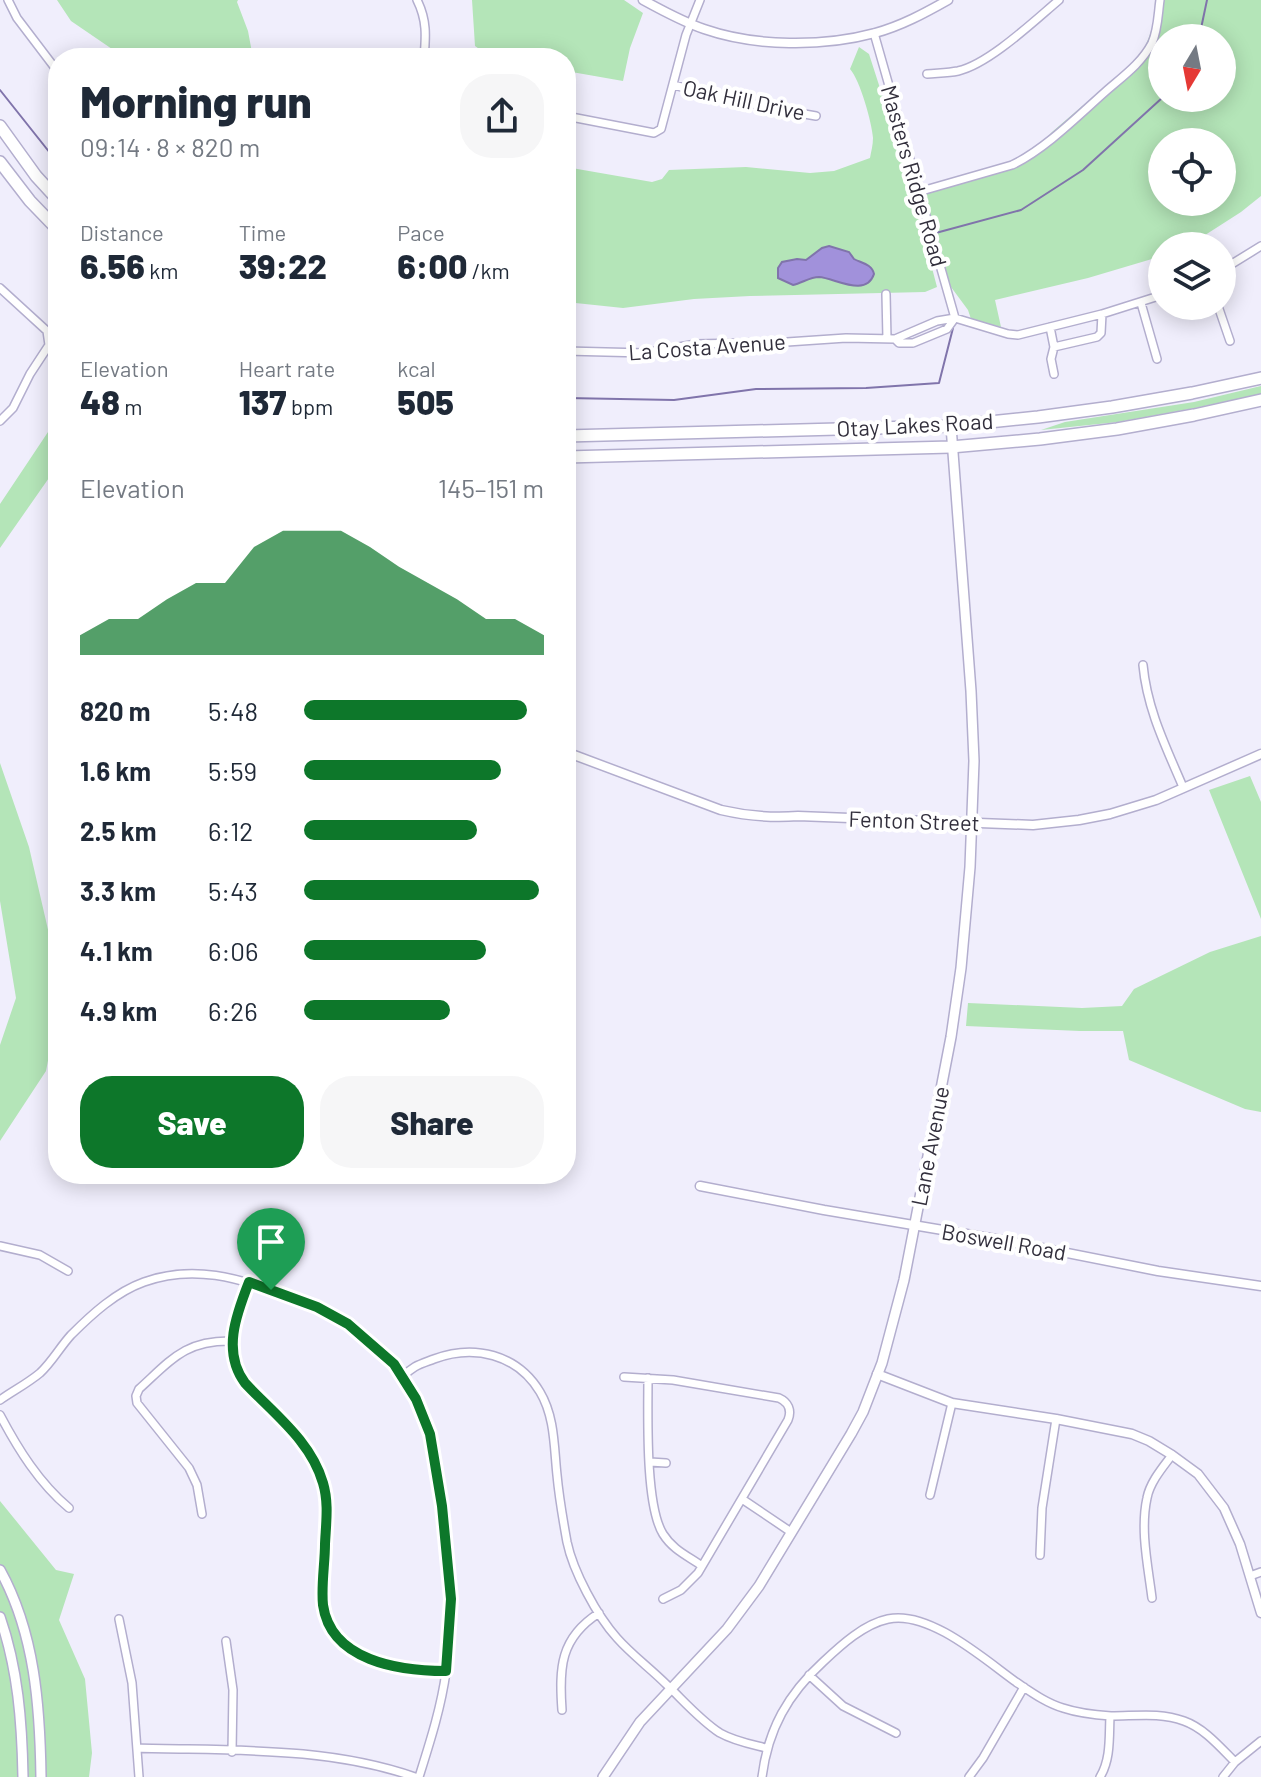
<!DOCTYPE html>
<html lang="en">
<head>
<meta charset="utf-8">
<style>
  :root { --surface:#fff; --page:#f6f6f7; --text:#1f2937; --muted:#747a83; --accent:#0d772a }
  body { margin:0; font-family:Barlow,sans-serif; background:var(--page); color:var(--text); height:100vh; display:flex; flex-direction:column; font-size:30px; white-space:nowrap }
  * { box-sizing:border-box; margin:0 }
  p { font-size:26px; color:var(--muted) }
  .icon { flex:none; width:44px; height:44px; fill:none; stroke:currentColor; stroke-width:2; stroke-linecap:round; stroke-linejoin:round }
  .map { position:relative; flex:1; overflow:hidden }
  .drawer { position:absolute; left:48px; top:48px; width:528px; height:1136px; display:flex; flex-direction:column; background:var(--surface); border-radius:32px; box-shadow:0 4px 20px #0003 }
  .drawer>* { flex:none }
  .needle { width:52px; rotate:190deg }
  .tools { position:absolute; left:1148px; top:24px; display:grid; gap:16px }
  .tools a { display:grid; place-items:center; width:88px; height:88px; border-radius:50%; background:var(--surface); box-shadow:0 4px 20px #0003; font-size:40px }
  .pin { position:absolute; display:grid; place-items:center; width:68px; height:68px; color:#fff; margin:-82px -34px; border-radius:50% 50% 50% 0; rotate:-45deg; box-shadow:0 0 8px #0007 }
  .pin .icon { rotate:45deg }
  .round { display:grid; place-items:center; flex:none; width:84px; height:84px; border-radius:32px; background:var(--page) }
  .summary { display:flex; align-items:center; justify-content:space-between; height:136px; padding:0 32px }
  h1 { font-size:44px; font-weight:800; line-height:60px }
  .figures { display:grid; grid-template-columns:repeat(3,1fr); gap:12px; height:136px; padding:8px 32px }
  .figures div { display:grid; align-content:center }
  .figures b { font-size:34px; font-weight:800 }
  .figures small { font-size:22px; font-weight:400 }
  .figures p { font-size:22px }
  .chart { height:224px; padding:16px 32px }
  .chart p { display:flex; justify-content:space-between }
  .chart svg { width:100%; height:144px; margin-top:8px; fill:var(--accent); opacity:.7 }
  .button { display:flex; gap:16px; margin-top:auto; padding:16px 32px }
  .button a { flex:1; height:92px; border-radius:32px; background:var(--accent); color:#fff; font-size:32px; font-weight:800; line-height:92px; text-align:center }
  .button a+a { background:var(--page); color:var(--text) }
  ul { padding:0 32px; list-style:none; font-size:26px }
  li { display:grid; grid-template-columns:128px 96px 1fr; align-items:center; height:60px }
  li i { height:20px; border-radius:10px; background:var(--accent) }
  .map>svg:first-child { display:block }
  .green { fill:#b4e5b8; fill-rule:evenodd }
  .water { fill:#a191db; stroke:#8074ab; stroke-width:2 }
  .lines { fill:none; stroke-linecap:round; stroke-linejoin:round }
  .stream { stroke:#8074ab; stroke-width:2 }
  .minor-casing { stroke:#b3aece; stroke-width:10 }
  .tertiary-casing { stroke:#b3aece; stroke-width:11 }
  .secondary-casing { stroke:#b3aece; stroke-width:12 }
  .primary-casing { stroke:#b3aece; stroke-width:14 }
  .minor { stroke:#fff; stroke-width:7 }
  .tertiary { stroke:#fff; stroke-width:8 }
  .secondary { stroke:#fff; stroke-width:9 }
  .primary { stroke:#fff; stroke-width:11 }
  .route-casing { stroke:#fff; stroke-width:16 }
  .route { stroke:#0d772a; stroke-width:10 }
  .labels { text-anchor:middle; stroke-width:8; stroke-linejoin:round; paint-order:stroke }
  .street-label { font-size:22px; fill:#322f3c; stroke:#fff }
</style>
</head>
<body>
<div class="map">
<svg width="1261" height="1777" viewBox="0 0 1261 1777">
  <rect width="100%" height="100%" fill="#f0eefc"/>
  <path class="green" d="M 57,0 L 238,0 L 237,2 L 248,31 L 253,58 L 118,58 L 112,49 L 71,21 Z
    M 472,0 L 624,0 L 643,13 L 630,48 L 623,81 L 566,71 L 566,58 L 492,58 L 475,46 Z
    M 1155,0 L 1261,0 L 1261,196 L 1241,212 L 1188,246 L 1162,246 L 1162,256 L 1088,278 L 995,300 L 1001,327 L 971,319 L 968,310 L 951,287 L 931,234 L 929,213 L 924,193 L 997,170 L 1034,152 L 1052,132 L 1138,58 C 1151,39 1155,22 1155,0 ZM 1162,38 L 1222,38 L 1222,98 L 1162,98 ZM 1162,142 L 1222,142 L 1222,202 L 1162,202 Z
    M 859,47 L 869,54 L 906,169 L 937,287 L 925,292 L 750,296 L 694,299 L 623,308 L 566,302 L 566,167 L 652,182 L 662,179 L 669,170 L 746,167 L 810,173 L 834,171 L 870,158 C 871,152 873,145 873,138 C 872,123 860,80 850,69 Z
    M 1261,386 L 1261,394 L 1195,408 L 1118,422 L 1041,430 L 1065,422 L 1194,402 Z
    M 58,417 L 58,465 L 0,548 L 0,504 Z
    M 0,763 L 29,847 L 49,934 L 58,1009 L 46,1071 L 0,1141 L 0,1045 L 16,998 L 0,901 Z
    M 1250,776 L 1261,802 L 1261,919 L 1209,790 Z
    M 1261,936 L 1261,1112 L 1245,1109 L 1129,1060 L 1123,1031 L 1080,1031 L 966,1026 L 968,1003 L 1082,1008 L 1122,1006 L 1134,989 L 1210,952 Z
    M 0,1501 L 56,1570 L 74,1574 L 59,1620 L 85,1679 L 92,1753 L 89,1777 L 0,1777 Z"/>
  <path class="water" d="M 829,246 L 849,252 L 854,259 C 861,263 872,264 874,274 C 866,298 835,278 819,277 C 810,277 802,283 793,285 L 778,278 L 778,268 L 782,262 L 797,259 L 806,260 L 822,248 Z"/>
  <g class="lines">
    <path class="stream" d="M 1199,38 L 1207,0
      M 0,90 L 58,163
      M 932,234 L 1021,210 L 1083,170 L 1162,98
      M 566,398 L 674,400 L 756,389 L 866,388 L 939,383 L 953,328"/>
    <g class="minor-casing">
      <path id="minor" d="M 8,0 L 17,18 L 55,68 L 58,75
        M 417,0 C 427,20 426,36 424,58
        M 874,33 L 955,318
        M 927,74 C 937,73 948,73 958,71 C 989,64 1034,21 1059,0
        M 673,85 L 770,108 L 816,116
        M 566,116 L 654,133 L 661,129 L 686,35 L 700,0
        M 918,192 L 1012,165 C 1044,150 1078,116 1105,92 C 1122,77 1141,64 1152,43 C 1158,30 1158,14 1160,0
        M 1222,270 L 1261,246
        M 0,288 L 47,331 L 49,345 L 30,374 L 13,408 L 0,421
        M 886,294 L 887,339
        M 1141,303 L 1157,359
        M 1218,306 L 1230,341
        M 955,318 L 947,329 L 913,343 L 899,343 L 895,339 L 937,321 L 955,318 L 1008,334 L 1018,335 L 1102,314 L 1162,295
        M 1050,327 L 1054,347 L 1051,359 L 1054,374
        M 1054,347 L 1097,337 L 1101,333 L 1102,314
        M 566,351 L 645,353 L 696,344 L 787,342 L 846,338 L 895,339
        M 1143,665 C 1147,709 1166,747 1183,787
        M 0,1246 L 40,1255 L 68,1271
        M 249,1282 C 241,1302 232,1325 232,1346 C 232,1388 278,1413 302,1442 C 312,1454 320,1469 324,1484 C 338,1534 304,1594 339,1638 C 360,1666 413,1671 446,1671
        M 403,1377 C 412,1366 421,1364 434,1359 C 474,1344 517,1354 540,1392 C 555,1417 554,1448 557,1475 C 559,1497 563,1520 567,1542 C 573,1571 597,1616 617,1638 C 632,1655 650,1668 666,1684 C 683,1700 700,1720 720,1733 C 734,1741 750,1744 766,1748
        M 624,1377 L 673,1380 L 779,1398 C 788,1402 792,1410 788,1420 L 698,1573 L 681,1590 L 663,1599
        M 648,1378 C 648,1414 645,1505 663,1534 C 673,1550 688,1556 702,1566
        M 0,1400 C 13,1391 28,1383 40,1373 C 52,1362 60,1347 71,1335 C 92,1314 116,1292 144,1282 C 193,1264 239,1278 285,1295 C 327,1311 367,1331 396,1366 C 410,1383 420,1404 427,1425 C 433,1442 434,1461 437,1478 C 448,1542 454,1608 446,1672 C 441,1708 430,1742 419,1777
        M 0,1415 C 18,1449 39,1483 69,1508
        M 650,1462 L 666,1463
        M 930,1495 L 952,1403
        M 742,1499 L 791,1532
        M 202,1514 L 197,1485 L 189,1468 L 137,1403 L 136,1396 L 139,1389 C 171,1360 185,1340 232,1341
        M 1040,1555 L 1042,1508 L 1056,1419
        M 1250,1576 L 1261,1572
        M 1152,1598 C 1148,1566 1140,1530 1147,1498 C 1150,1482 1163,1467 1172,1455
        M 119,1619 L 132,1683 L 139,1777
        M 226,1641 L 233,1690 L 232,1752
        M 809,1675 L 843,1706 L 896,1733
        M 562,1710 C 559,1668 560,1638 599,1613
        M 137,1748 C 230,1751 326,1746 415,1777
        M 762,1777 C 768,1729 788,1694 823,1662 C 841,1645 864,1624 888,1619 C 929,1610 984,1659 1016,1682 C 1031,1692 1046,1703 1063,1708 C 1078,1713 1096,1715 1111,1716 C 1136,1716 1160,1712 1184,1721 C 1204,1728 1220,1747 1235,1762
        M 969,1777 L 983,1758 L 1024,1687
        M 1100,1777 C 1111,1759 1109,1737 1110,1716
        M 1223,1777 L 1235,1762 L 1261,1741"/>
    </g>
    <g class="tertiary-casing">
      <path id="tertiary" d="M 643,0 C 663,11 683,22 704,29 C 756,47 823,47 875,33 C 901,26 925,13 948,0
        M 566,752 L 721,810 C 747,816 772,818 798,816 L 1033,825 L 1079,820 L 1110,814 L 1156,800 L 1261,754
        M 700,1186 L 824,1210 L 996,1239 L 1158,1271 L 1261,1286
        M 877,1374 L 952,1403 L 1056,1419 L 1132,1434 L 1149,1441 L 1172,1455 L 1198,1474 L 1224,1508 L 1240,1544 L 1261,1613"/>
    </g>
    <g class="secondary-casing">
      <path id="secondary" d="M 0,1570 C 35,1633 40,1707 41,1777
        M 0,1617 C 18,1669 22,1722 23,1777
        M 603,1777 L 640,1722 L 727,1629 L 759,1586 L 851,1434 L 863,1412 L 882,1363 L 904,1280 L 951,1037 L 961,968 L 970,867 L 974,761 L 971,691 L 951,426"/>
    </g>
    <g class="primary-casing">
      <path id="primary" d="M 0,126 L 36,176 L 58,200
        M 0,162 L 30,201 L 58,230
        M 566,436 L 951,426 L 1038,417 L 1112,407 L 1192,393 L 1261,378
        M 566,457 L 951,447 L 1040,439 L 1117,429 L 1194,415 L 1261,400"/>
    </g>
    <use href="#minor" class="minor"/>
    <use href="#tertiary" class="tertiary"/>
    <use href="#secondary" class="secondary"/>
    <use href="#primary" class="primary"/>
  </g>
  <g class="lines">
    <g class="route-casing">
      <path id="route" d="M 249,1282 L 317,1307 L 348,1324 L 394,1364 L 416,1399 L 430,1434 L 442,1506 L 451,1599 L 446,1671 C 399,1671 331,1661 323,1605 C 321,1585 325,1563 325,1544 C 326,1523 329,1503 323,1483 C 311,1441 274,1414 245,1383 C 222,1352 236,1315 249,1282 Z"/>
    </g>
    <use href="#route" class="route"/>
  </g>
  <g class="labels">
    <g class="street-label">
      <text transform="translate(744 100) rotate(12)" y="8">Oak Hill Drive</text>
      <text transform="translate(914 176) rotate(74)" y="8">Masters Ridge Road</text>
      <text transform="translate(707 347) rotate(-4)" y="8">La Costa Avenue</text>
      <text transform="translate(915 425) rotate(-3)" y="8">Otay Lakes Road</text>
      <text transform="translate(914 821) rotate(2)" y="8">Fenton Street</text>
      <text transform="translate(930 1146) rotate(-79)" y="8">Lane Avenue</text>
      <text transform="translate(1004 1242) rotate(10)" y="8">Boswell Road</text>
    </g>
  </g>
</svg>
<div class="tools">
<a><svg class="needle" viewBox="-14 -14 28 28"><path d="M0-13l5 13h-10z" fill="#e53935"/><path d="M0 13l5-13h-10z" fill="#747a83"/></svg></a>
<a><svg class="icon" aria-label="locate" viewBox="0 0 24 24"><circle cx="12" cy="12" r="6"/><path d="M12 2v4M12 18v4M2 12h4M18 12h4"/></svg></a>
<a><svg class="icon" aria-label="layers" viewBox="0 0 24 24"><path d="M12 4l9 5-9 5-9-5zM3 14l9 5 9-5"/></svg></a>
</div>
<div class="pin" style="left:271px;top:1290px;background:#1e9e55"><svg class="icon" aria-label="arrive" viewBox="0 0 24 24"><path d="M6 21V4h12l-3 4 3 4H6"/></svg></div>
<section class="drawer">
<div class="summary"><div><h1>Morning run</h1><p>09:14 · 8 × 820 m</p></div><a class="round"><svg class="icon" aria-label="share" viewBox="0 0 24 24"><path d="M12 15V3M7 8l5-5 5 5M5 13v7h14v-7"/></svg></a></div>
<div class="figures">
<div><p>Distance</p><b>6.56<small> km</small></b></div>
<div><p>Time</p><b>39:22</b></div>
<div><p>Pace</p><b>6:00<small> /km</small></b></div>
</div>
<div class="figures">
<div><p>Elevation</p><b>48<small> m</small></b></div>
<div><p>Heart rate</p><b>137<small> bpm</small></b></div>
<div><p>kcal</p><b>505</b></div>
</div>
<div class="chart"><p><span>Elevation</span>145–151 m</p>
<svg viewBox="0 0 160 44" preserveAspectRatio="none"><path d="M0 44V38L10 33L20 33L30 27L40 22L50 22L60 11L70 6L80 6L90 6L100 11L110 17L120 22L130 27L140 33L150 33L160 38V44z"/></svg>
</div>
<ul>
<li><b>820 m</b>5:48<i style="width:93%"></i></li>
<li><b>1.6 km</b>5:59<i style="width:82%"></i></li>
<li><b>2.5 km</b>6:12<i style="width:72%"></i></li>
<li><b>3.3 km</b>5:43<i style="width:98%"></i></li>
<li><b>4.1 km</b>6:06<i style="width:76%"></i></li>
<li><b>4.9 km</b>6:26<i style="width:61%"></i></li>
</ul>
<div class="button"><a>Save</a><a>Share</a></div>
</section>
</div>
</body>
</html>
